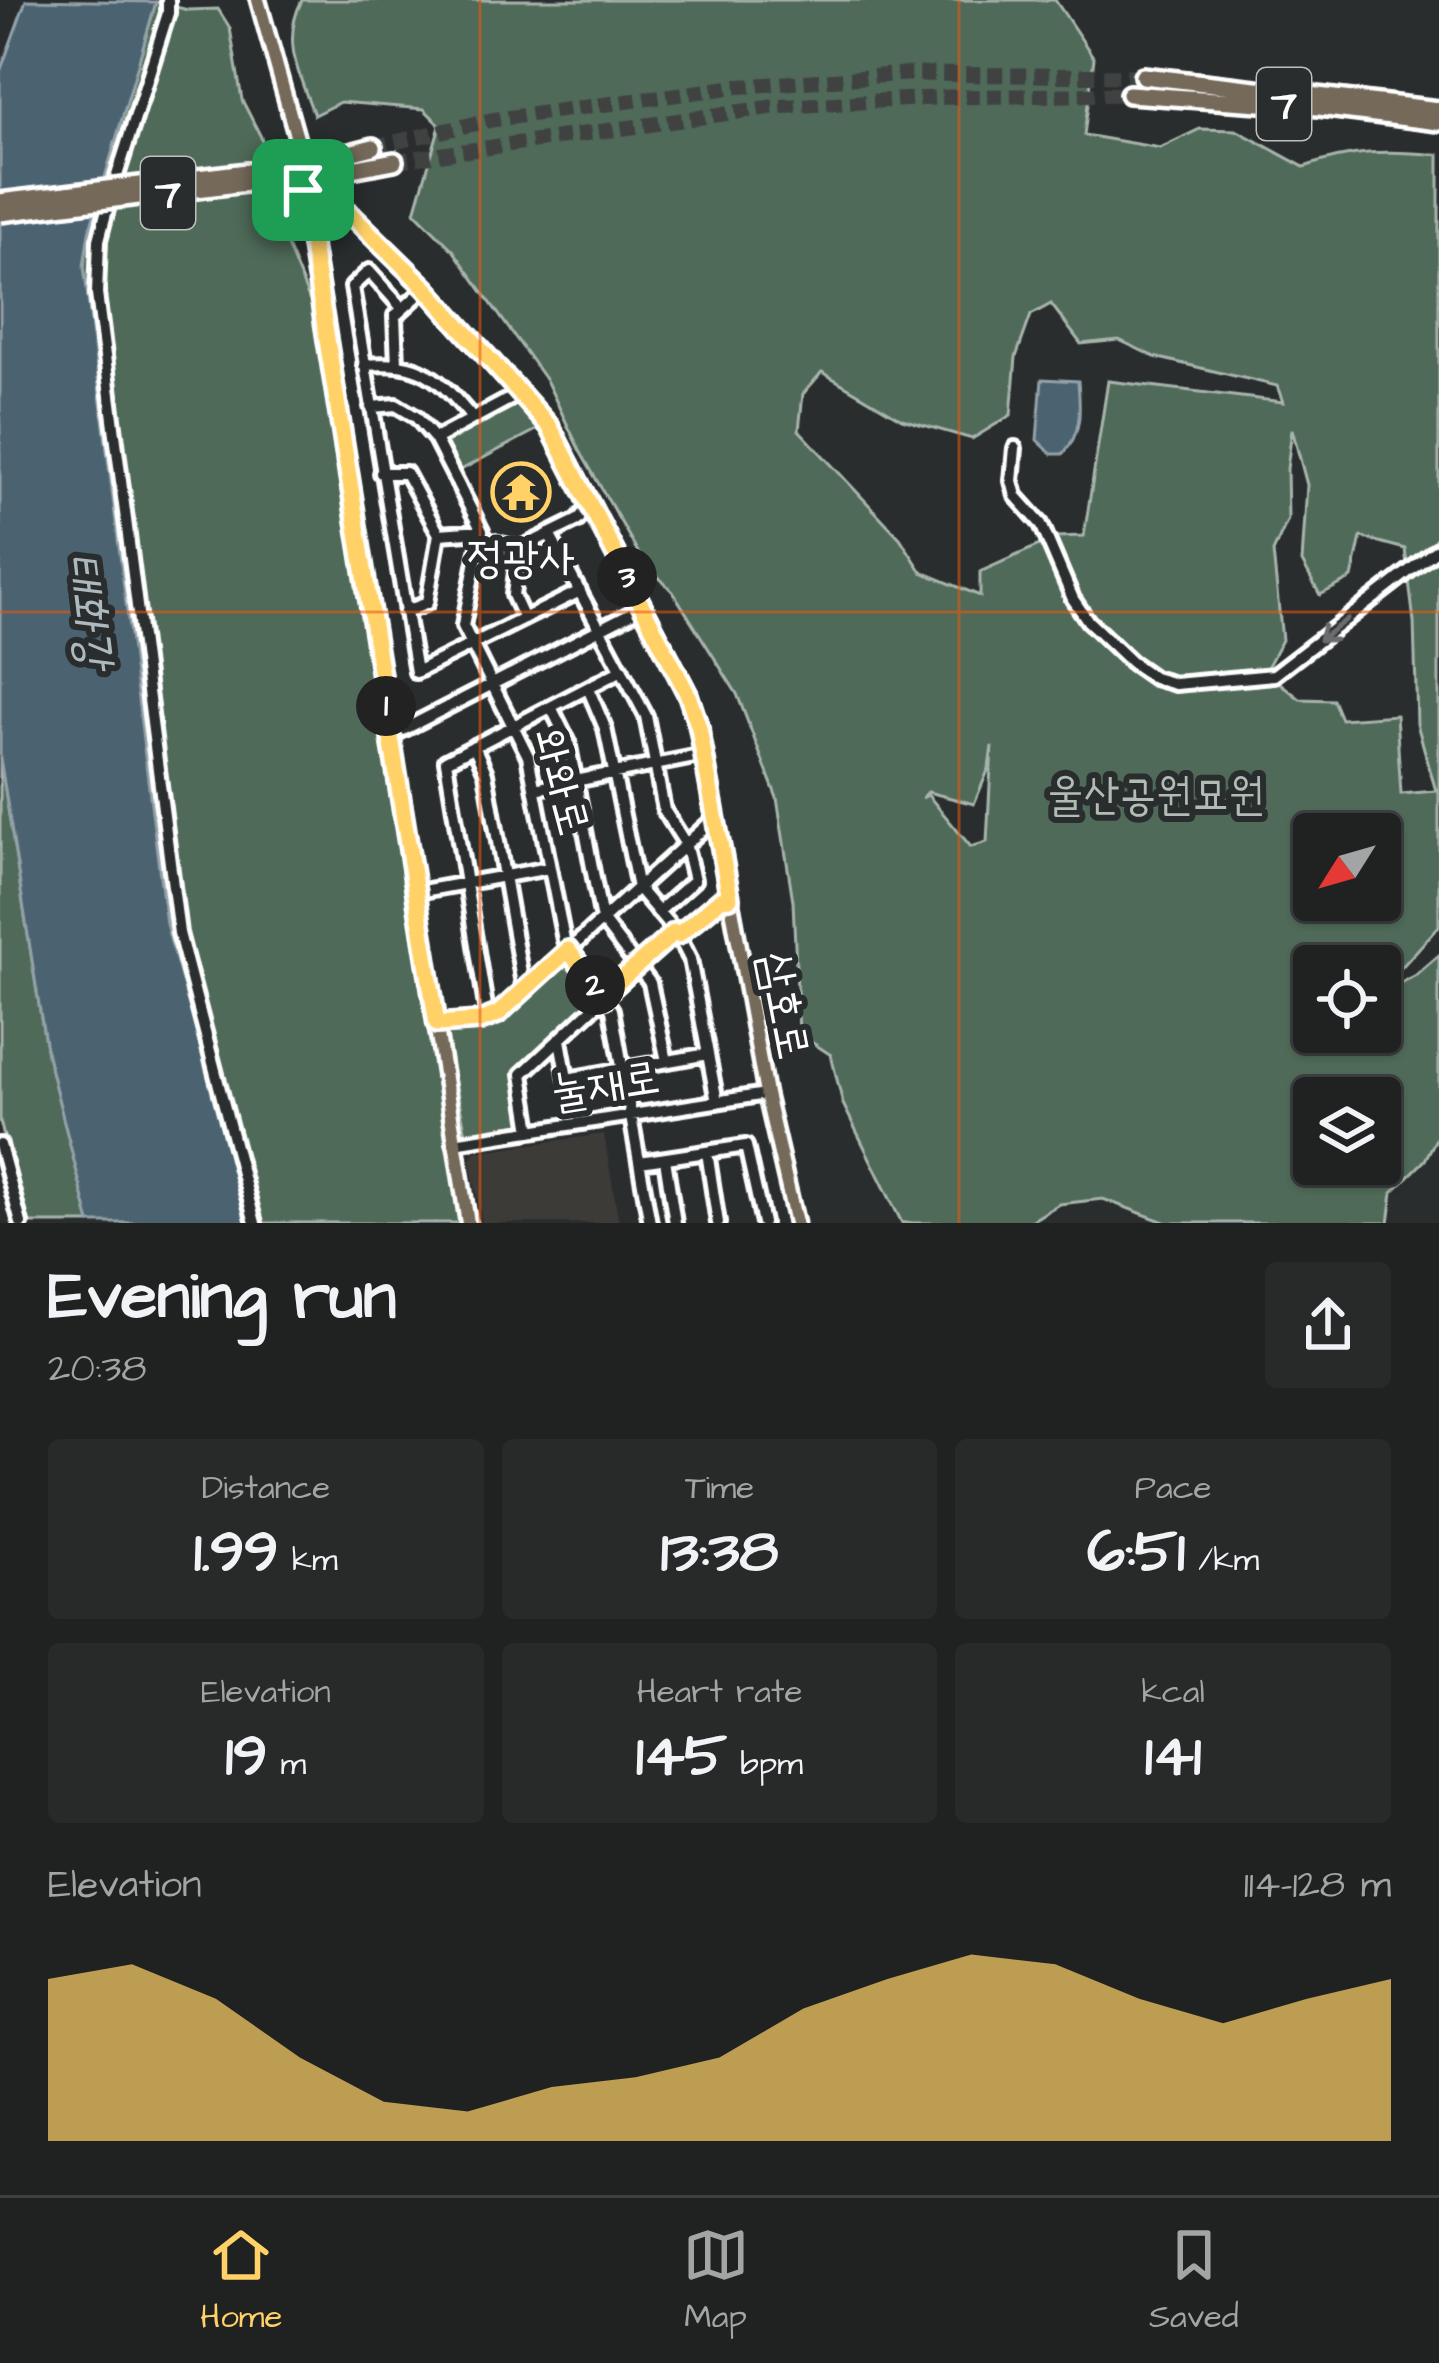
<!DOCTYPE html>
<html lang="en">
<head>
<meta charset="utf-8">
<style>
  :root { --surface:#202222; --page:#282a2a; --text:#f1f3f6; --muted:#a2a4a5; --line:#3d3f40; --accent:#ffd166 }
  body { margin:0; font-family:"Architects Daughter","Poor Story",sans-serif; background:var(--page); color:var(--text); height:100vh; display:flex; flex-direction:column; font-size:45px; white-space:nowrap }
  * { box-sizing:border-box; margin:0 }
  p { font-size:39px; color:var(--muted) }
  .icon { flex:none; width:66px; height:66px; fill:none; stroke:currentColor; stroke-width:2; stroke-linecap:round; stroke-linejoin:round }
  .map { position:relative; height:1223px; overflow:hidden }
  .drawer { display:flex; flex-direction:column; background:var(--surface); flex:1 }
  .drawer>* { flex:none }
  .needle { width:78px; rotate:233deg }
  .tools { position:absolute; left:1293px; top:813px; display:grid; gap:24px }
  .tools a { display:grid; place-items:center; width:108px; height:108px; border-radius:12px; background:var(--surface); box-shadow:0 3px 9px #0004,0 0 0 3px var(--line); font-size:60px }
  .pin { position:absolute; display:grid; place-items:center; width:102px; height:102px; color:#fff; margin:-51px; border-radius:24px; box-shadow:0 6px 18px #0006 }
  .km { position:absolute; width:60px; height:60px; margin:-30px; border-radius:50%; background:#222; color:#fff; font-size:33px; line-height:60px; text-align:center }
  .round { display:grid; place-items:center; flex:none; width:126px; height:126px; border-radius:12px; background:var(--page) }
  .overview { display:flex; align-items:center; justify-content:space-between; height:204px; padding:0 48px }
  h1 { font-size:66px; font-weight:800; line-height:90px }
  .stats { display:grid; grid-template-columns:repeat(3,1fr); gap:18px; height:204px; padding:12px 48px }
  .stats div { display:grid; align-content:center; border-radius:12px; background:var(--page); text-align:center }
  .stats b { font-size:60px; font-weight:800 }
  .stats small { font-size:33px; font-weight:400 }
  .stats p { font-size:33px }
  .chart { height:336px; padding:24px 48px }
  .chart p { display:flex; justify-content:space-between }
  .chart svg { width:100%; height:216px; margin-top:12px; fill:var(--accent); opacity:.7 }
  .dock { display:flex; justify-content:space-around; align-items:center; height:168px; border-top:3px solid var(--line); background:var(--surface); font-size:33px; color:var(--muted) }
  .dock a { display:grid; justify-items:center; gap:6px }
  .dock .on { color:var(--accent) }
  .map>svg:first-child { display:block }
  .built { fill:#3d3a39 }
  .green { fill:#4f6a59; stroke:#a7b4ac; stroke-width:3; fill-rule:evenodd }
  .water { fill:#4b636f; stroke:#93a1a9; stroke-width:3 }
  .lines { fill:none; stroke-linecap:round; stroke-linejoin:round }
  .highway-tunnel { stroke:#3f4243; stroke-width:15; stroke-dasharray:15 8; stroke-linecap:butt }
  .minor-casing { stroke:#fff; stroke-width:20 }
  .major-casing { stroke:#fff; stroke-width:21 }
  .highway-casing { stroke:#fff; stroke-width:24 }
  .minor { stroke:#2a2d2e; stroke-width:10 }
  .major { stroke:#746a5a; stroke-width:12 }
  .highway { stroke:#746a5a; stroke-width:15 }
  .highway-bridge-casing { stroke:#fff; stroke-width:24; stroke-linecap:butt }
  .highway-bridge { stroke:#746a5a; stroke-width:15 }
  .oneway { stroke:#6a6c6d }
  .route-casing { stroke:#fff; stroke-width:24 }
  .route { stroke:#ffd166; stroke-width:15 }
  .grid { fill:none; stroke:#e8590c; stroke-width:3; stroke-opacity:0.55 }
  .labels { text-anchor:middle; stroke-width:12; stroke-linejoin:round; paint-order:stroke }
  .shield { fill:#2a2d2e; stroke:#bfc0c0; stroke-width:3 }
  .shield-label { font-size:42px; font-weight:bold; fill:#fff }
  .poi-label { font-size:45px; fill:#fff; stroke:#2a2d2e }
  .street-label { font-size:45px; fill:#fff; stroke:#2a2d2e }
  .park-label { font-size:45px; fill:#b0bcb4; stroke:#2a2d2e }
  .water-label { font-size:48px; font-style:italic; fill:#aeb9be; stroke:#2a2d2e }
</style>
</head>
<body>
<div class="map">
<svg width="1439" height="1223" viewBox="0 0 1439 1223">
  <rect width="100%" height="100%" fill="#2a2d2e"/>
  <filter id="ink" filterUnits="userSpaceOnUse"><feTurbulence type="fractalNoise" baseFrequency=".00833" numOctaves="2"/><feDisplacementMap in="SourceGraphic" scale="24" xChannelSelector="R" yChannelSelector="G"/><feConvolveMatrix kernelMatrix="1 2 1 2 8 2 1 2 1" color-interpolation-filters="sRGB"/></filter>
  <g filter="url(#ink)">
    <path class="built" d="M 604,1134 L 619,1223 L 482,1223 L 470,1160 L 475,1152 Z"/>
    <path class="green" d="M 302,0 L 1055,0 L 1094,58 L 1084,135 L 1160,148 L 1200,129 L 1236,130 L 1304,167 C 1351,150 1390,150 1439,155 L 1439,536 L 1435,539 L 1439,545 L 1439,926 L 1380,991 L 1380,966 L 1314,966 L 1314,1032 L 1380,1032 L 1380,994 L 1416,975 L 1439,955 L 1439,1133 L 1425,1160 L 1393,1192 L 1389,1223 L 1167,1223 L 1103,1199 L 1059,1204 L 1028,1223 L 902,1223 L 843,1104 L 831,1055 L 799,1034 L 793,901 L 777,798 L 737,694 L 673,592 L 643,561 L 580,451 L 547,382 L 453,250 L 415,212 L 440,125 L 424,109 L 340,102 L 314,115 C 299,74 281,41 302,0 ZM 1051,304 L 1081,344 L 1119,340 L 1155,357 L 1277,386 L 1283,402 L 1108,381 L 1084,536 L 1057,537 L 980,572 L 980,596 L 922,572 L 900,538 L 799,430 L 803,394 L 822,372 L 902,419 L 972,439 L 1011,415 L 1016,357 L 1031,315 ZM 1292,429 L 1307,485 L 1302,562 L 1320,595 L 1352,578 L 1361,537 L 1405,549 L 1414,622 L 1417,724 L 1436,791 L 1401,794 L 1396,715 L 1341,719 L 1333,700 L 1300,699 L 1265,671 L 1282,640 L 1273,552 L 1288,519 L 1287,469 ZM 992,746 L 987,842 L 971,847 L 928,795 L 922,798 L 928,792 L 974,804 L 989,768 ZM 1314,834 L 1380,834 L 1380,900 L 1314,900 ZM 1314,1098 L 1380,1098 L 1380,1164 L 1314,1164 Z
      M 156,2 L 188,10 L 218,9 L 230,28 L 242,100 L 261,137 L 283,236 L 316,316 L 463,1223 L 249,1223 L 166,924 L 84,266 L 89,232 Z
      M 519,397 L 542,427 L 457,472 L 440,441 Z
      M 0,758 L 47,1055 L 90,1223 L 26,1223 L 0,1121 Z
      M 564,965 L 579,970 L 599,994 L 521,1068 L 526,1123 L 466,1134 L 444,1028 L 488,1024 L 500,1019 Z"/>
    <path class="water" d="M 26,0 L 156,2 L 89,232 L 84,266 L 166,924 L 250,1223 L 90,1223 L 47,1055 L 0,758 L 0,72 Z
      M 1042,379 L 1078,381 C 1080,409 1083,432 1063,454 L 1052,454 L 1037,440 Z"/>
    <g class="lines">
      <path class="highway-tunnel" d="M 373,147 L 491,120 L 733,87 L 905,74 L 1143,76
        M 394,161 L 772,107 L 950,97 L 1129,94"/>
      <g class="minor-casing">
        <path id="minor" d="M 168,0 L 168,13 L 110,198 L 99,240 L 97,294 L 179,933 L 255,1223
          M 402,308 L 369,271 L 352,287 L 416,672 L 580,591
          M 397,364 L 395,316 L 426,288
          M 364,365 C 422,360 438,377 473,419
          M 371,407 L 396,405 L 416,417 L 435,439 L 482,531 L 463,626 L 528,756 L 564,940 L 612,1010 L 650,1223
          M 435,439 L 521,393
          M 1015,448 L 1012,481 L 1016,496 L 1041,524 L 1073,599 L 1088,621 L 1131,662 L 1154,678 L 1175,684 L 1274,675 L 1439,548
          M 381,473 L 406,473 L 439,534 L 427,603 L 405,612
          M 439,534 L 482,531
          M 549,534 L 646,716 L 664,810 L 685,843 L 694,880 L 658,912
          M 481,538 L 519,549
          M 524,619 L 513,595 L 519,549 L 578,520 L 590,505
          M 588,688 L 605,728 L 638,888 L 678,935 L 690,959 L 717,1102
          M 551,707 L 568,741 L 602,920 L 650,983 L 667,1061
          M 391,736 L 643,607
          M 474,746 L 486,773 L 524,990
          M 535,789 L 704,755
          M 417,892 L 549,868
          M 678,935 L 721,899 L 730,898
          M 488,1019 L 446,761 L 622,670
          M 437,1024 L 480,1021 L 498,1014 L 715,818
          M 560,1040 L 567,1079 L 708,1054
          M 531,1131 L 522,1074 L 675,932
          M 454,1143 L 766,1094
          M 0,1145 L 21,1223
          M 707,1152 L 718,1223
          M 665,1159 L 675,1223
          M 640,1162 L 746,1146 L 763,1223"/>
      </g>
      <g class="major-casing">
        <path id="major" d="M 258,0 L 298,142 L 303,189 L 323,192 L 342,206 L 426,288 L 550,427 L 689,695 L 699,728 L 766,1094 L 796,1223
          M 303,189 L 468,1223"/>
      </g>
      <g class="highway-casing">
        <path id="highway" d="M 1143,76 L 1439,110
          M 1129,94 L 1319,107 L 1439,122
          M 334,157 L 373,147
          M 336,172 L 394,161"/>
      </g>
      <use href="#minor" class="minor"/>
      <use href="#major" class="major"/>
      <use href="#highway" class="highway"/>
      <g class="highway-bridge-casing">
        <path id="highway-bridge" d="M 0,202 L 304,165 L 334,157
          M 0,213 L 336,172"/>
      </g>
      <use href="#highway-bridge" class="highway-bridge"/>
    </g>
    <defs><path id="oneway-shaft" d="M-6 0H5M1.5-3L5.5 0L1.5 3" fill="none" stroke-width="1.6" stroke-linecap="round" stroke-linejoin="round" transform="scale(3)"/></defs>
    <use class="oneway" href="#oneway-shaft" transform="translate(1333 630) rotate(142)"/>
  </g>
  <g class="lines" filter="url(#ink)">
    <g class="route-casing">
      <path id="route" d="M 303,190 L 323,192 L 342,206 L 426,288 L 550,427 L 688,695 L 699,728 L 730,898 L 721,899 L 678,935 L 675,932 L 608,991 L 605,998 L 568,950 L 498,1014 L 480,1021 L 437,1024 Z"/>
    </g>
    <use href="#route" class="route"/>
  </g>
  <path class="grid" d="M 480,0 L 480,1223M 959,0 L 959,1223M 0,612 L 1439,612"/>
  <defs>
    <g id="temple-ring" transform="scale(3)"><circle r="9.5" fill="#2a2d2e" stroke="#ffd166" stroke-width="1.5"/><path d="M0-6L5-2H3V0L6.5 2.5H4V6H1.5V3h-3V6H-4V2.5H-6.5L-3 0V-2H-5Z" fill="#ffd166"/></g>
  </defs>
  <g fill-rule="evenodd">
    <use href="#temple-ring" x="521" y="492"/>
  </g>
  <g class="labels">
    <g class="shield">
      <rect x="1257" y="68" width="54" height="72" rx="9"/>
      <rect x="141" y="157" width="54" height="72" rx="9"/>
    </g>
    <g class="shield-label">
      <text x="1284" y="119">7</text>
      <text x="168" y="208">7</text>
    </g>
    <g class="poi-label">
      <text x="521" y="572">정광사</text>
    </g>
    <g class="street-label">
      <text transform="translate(563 781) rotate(75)" y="16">와와로</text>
      <text transform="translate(786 1005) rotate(79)" y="16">삼호로</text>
      <text transform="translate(605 1083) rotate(-9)" y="16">눌재로</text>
    </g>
    <g class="park-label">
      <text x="1156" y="809">울산공원묘원</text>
    </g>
    <g class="water-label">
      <text transform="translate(91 610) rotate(83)" y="17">태화강</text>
    </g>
  </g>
</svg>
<div class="tools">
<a><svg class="needle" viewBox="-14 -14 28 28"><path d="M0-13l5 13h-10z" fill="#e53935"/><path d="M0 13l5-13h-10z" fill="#a2a4a5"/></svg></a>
<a><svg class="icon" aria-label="locate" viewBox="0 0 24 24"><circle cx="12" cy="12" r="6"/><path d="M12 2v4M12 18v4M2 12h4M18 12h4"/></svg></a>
<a><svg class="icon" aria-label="layers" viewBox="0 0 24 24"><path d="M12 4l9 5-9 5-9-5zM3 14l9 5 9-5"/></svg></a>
</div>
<div class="pin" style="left:303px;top:190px;background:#1e9e55"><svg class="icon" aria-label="arrive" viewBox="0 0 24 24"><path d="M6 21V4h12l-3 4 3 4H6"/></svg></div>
<b class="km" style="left:386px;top:706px">1</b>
<b class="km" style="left:595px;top:985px">2</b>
<b class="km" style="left:627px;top:577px">3</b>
</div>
<section class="drawer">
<div class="overview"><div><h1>Evening run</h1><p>20:38</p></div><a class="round"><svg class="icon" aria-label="share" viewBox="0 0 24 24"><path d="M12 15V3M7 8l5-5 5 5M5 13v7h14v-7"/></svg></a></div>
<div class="stats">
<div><p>Distance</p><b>1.99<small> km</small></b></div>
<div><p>Time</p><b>13:38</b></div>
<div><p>Pace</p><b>6:51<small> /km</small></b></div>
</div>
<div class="stats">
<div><p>Elevation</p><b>19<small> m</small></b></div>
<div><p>Heart rate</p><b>145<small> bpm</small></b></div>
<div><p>kcal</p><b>141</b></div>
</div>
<div class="chart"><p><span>Elevation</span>114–128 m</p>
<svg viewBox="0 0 160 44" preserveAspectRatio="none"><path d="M0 44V11L10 8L20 15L30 27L40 36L50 38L60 33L70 31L80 27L90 17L100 11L110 6L120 8L130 15L140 20L150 15L160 11V44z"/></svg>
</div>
</section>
<nav class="dock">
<a class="on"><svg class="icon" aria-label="home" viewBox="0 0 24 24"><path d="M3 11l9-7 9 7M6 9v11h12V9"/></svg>Home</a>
<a><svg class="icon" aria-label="map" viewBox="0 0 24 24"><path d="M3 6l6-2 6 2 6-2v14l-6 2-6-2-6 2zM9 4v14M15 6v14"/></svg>Map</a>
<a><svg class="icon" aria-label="saved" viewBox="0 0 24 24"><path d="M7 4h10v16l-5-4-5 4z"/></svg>Saved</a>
</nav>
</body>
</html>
